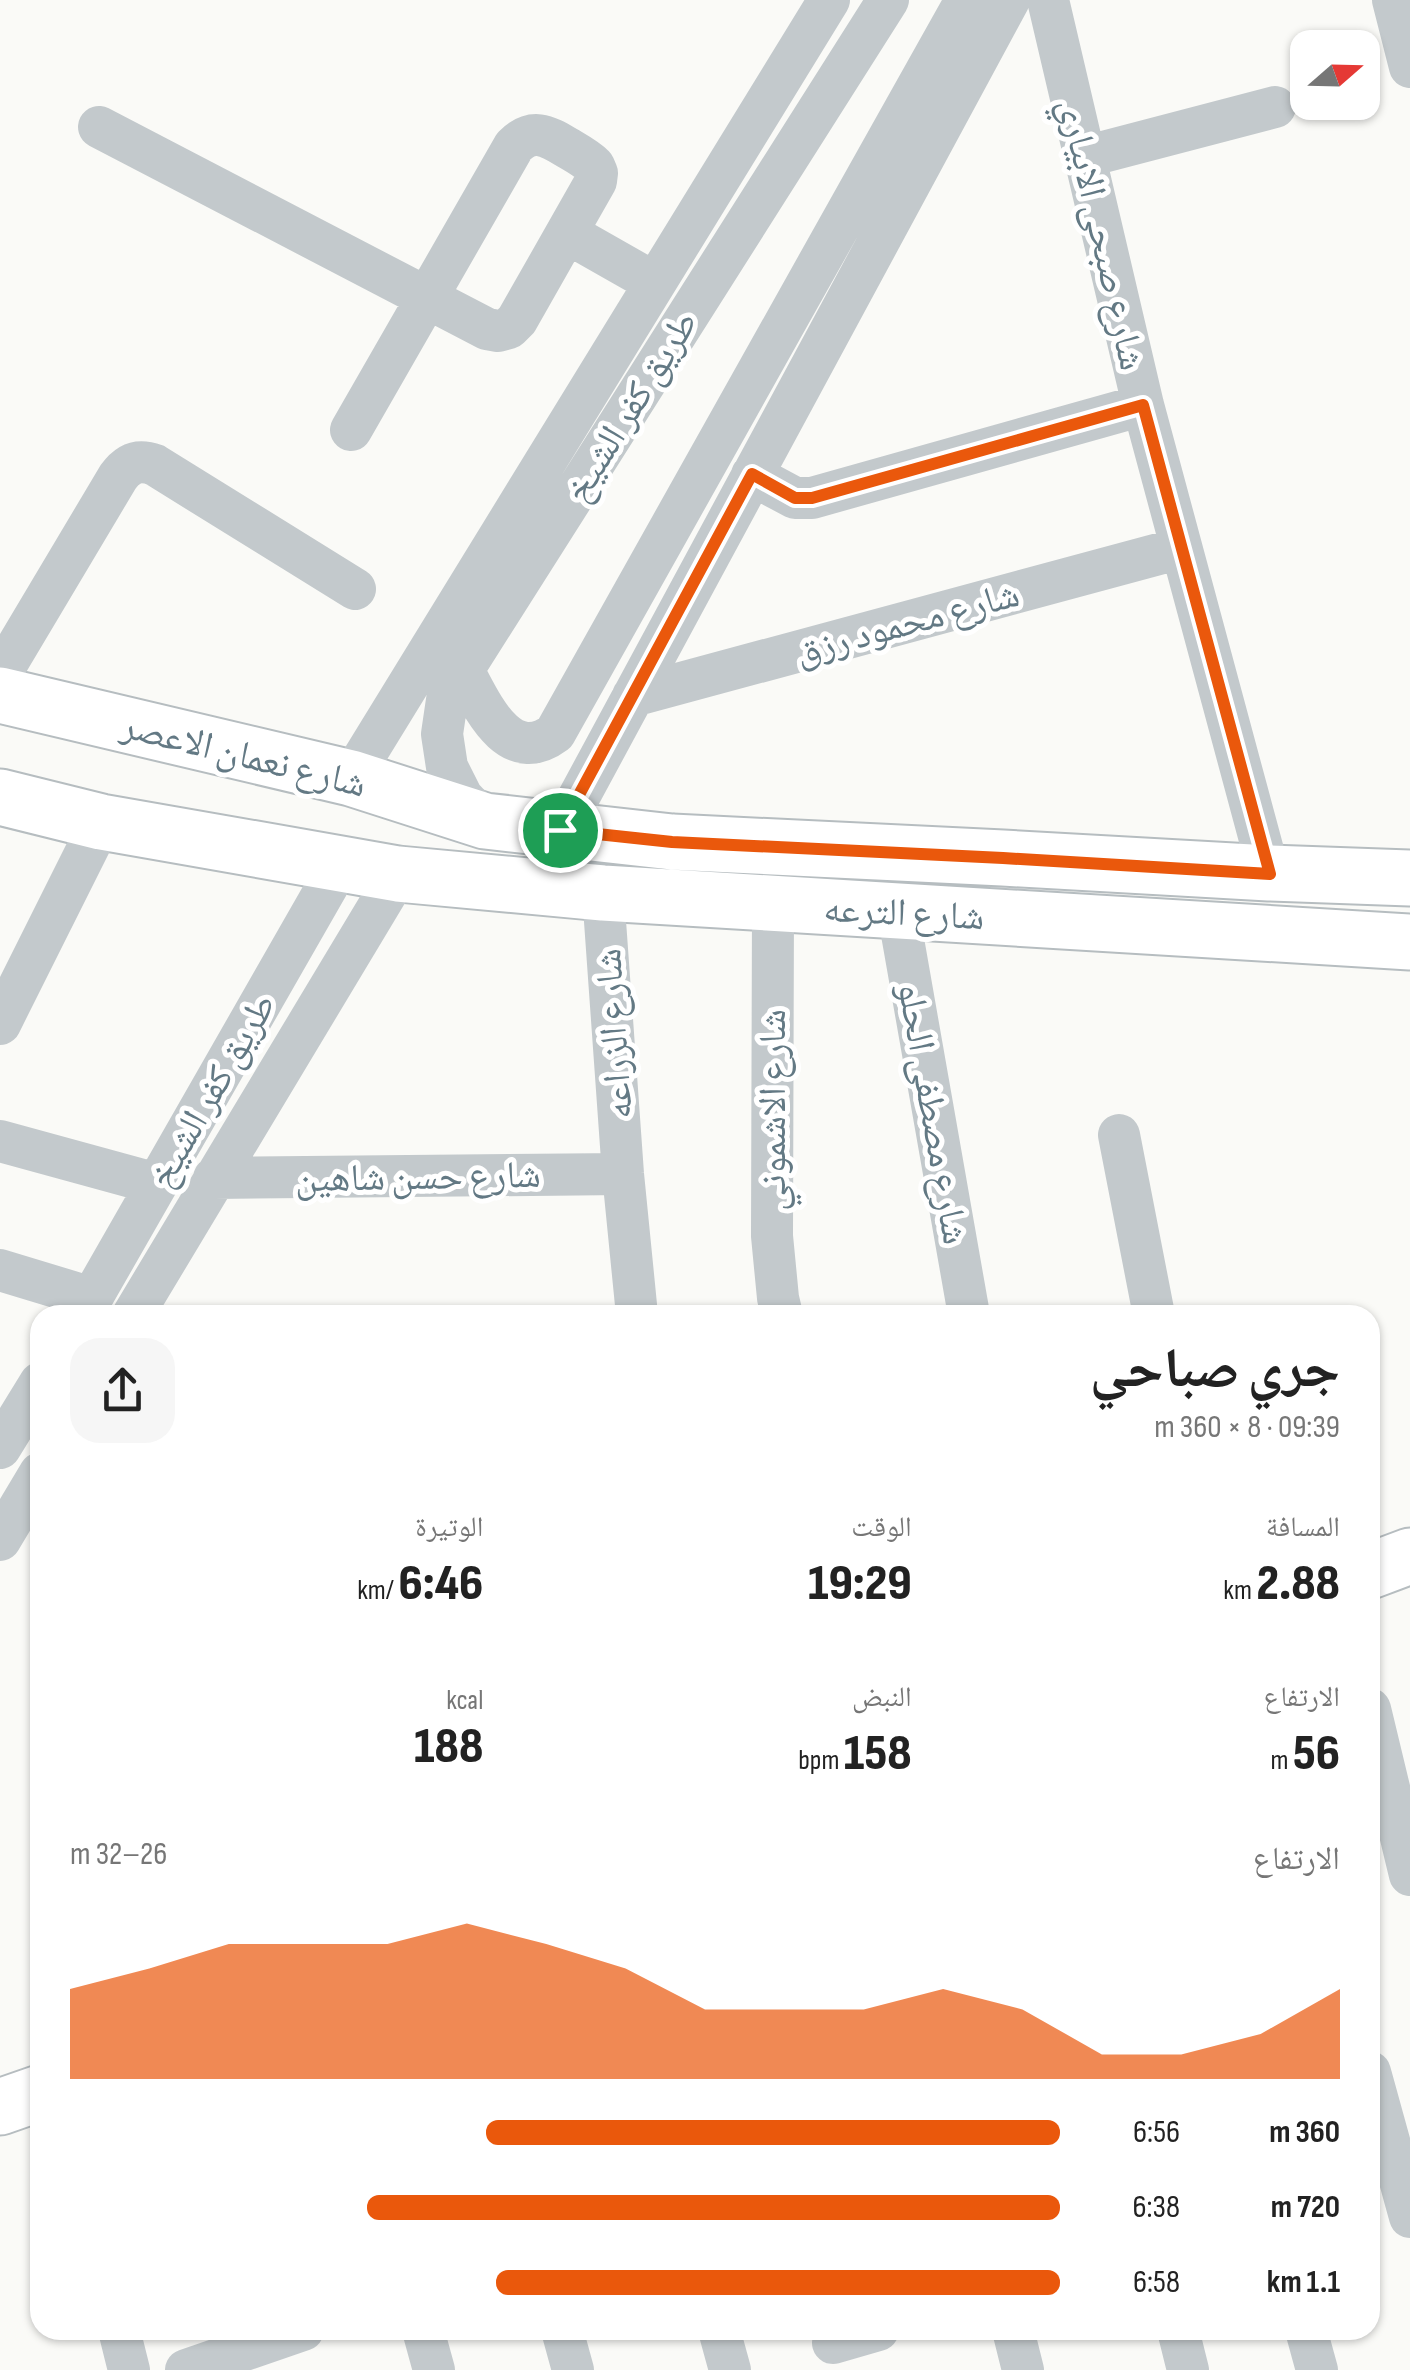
<!DOCTYPE html>
<html lang="ar">
<head>
<meta charset="utf-8">
<style>
  :root { --surface:#fff; --page:#f6f6f6; --text:#222; --muted:#767676; --accent:#ea580c }
  body { margin:0; font-family:"Sofia Sans Condensed","Noto Naskh Arabic",sans-serif; background:var(--page); color:var(--text); direction:rtl; height:100vh; display:flex; flex-direction:column; font-size:38px; white-space:nowrap }
  * { box-sizing:border-box; margin:0 }
  p { font-size:32px; color:var(--muted) }
  .icon { flex:none; width:55px; height:55px; fill:none; stroke:currentColor; stroke-width:2; stroke-linecap:round; stroke-linejoin:round }
  .map { position:relative; flex:1; overflow:hidden; direction:ltr }
  .drawer { position:absolute; left:30px; top:1305px; width:1350px; height:1035px; display:flex; flex-direction:column; background:var(--surface); border-radius:30px; box-shadow:0 2px 8px #0004; direction:rtl }
  .drawer>* { flex:none }
  .needle { width:65px; rotate:70deg }
  .buttons { position:absolute; left:1290px; top:30px; display:grid; gap:20px }
  .buttons a { display:grid; place-items:center; width:90px; height:90px; border-radius:20px; background:var(--surface); box-shadow:0 2px 8px #0004; font-size:50px }
  .pin { position:absolute; display:grid; place-items:center; width:85px; height:85px; color:#fff; margin:-42px; border:5px solid #fff; border-radius:50%; box-shadow:0 2px 10px #0007 }
  .round { display:grid; place-items:center; flex:none; width:105px; height:105px; border-radius:30px; background:var(--page) }
  .headline { display:flex; align-items:center; justify-content:space-between; height:170px; padding:0 40px }
  h1 { font-size:55px; font-weight:800; line-height:75px }
  .figures { display:grid; grid-template-columns:repeat(3,1fr); gap:15px; height:170px; padding:10px 40px }
  .figures div { display:grid; align-content:center }
  .figures b { font-size:50px; font-weight:800 }
  .figures small { font-size:28px; font-weight:400 }
  .figures p { font-size:28px }
  .chart { height:280px; padding:20px 40px }
  .chart p { display:flex; justify-content:space-between }
  .chart svg { width:100%; height:180px; margin-top:10px; fill:var(--accent); opacity:.7 }
  ul { padding:0 40px; list-style:none; font-size:32px }
  li { display:grid; grid-template-columns:160px 120px 1fr; align-items:center; height:75px }
  li i { height:25px; border-radius:12px; background:var(--accent) }
  .map>svg:first-child { display:block }
  .lines { fill:none; stroke-linecap:round; stroke-linejoin:round }
  .major-casing { stroke:#b6bdc0; stroke-width:59 }
  .minor { stroke:#c3c9cc; stroke-width:42 }
  .major { stroke:#fff; stroke-width:55 }
  .route-casing { stroke:#fff; stroke-width:20 }
  .route { stroke:#ea580c; stroke-width:12 }
  .labels { text-anchor:middle; stroke-width:10; stroke-linejoin:round; paint-order:stroke }
  .street-label { font-size:38px; fill:#637984; stroke:#fff }
</style>
</head>
<body>
<div class="map">
<svg width="1410" height="2370" viewBox="0 0 1410 2370">
  <rect width="100%" height="100%" fill="#fafaf7"/>
  <g class="lines">
    <g class="major-casing">
      <path id="major" d="M 0,695 L 351,778 L 485,821 L 672,842 L 1003,858 L 1269,873 L 1410,878
        M 0,797 L 101,822 L 398,874 L 603,893 L 1410,942
        M 1370,1571 L 1410,1556
        M 0,2107 L 40,2093"/>
    </g>
    <path class="minor" d="M 1048,0 L 1143,405 L 1269,873
      M 1393,0 L 1410,67
      M 99,127 L 487,329 L 498,331 L 509,328 L 517,320 L 596,181 L 597,173 L 594,166 C 586,158 576,153 566,147 C 546,135 532,128 514,146 L 351,430
      M 1084,157 L 1275,107
      M 567,233 L 655,283
      M 752,475 L 795,498 L 812,498 L 1143,405
      M 463,670 C 481,703 508,768 555,733 L 966,0
      M 0,675 L 118,477 C 128,463 139,459 155,465 L 355,589
      M 633,696 L 1181,548
      M 351,778 L 829,0
      M 485,821 L 462,797 L 447,767 L 442,734 L 447,700 L 463,670 L 888,0
      M 561,830 L 1009,0
      M 603,893 L 623,1174 L 637,1315
      M 773,904 L 772,1236 L 778,1298 L 782,1315
      M 898,911 L 969,1315
      M 0,1024 L 101,822
      M 1119,1135 L 1154,1315
      M 0,1141 L 157,1184
      M 214,1178 L 623,1174
      M 0,1270 L 92,1298
      M 82,1315 L 340,864
      M 133,1315 L 398,874
      M 0,1448 L 40,1383
      M 0,1540 L 40,1473
      M 1370,1709 L 1410,1875
      M 1370,2072 L 1410,2217
      M 119,2330 L 129,2370
      M 423,2330 L 434,2370
      M 562,2330 L 573,2370
      M 719,2330 L 730,2370
      M 1013,2330 L 1023,2370
      M 1178,2330 L 1188,2370
      M 1306,2330 L 1317,2370
      M 833,2343 L 878,2330
      M 186,2370 L 303,2330"/>
    <use href="#major" class="major"/>
  </g>
  <g class="lines">
    <g class="route-casing">
      <path id="route" d="M 1143,405 L 1270,874 L 1003,858 L 672,842 L 560,830 L 752,474 L 795,498 L 812,498 Z"/>
    </g>
    <use href="#route" class="route"/>
  </g>
  <g class="labels">
    <g class="street-label">
      <text transform="translate(1103 234) rotate(77)" y="13">شارع صبحى الابياري</text>
      <text transform="translate(630 406) rotate(-58)" y="13">طريق كفر الشيخ</text>
      <text transform="translate(907 622) rotate(-15)" y="13">شارع محمود رزق</text>
      <text transform="translate(244 754) rotate(14)" y="13">شارع نعمان الاعصر</text>
      <text transform="translate(904 912) rotate(3)" y="13">شارع الترعه</text>
      <text transform="translate(613 1034) rotate(-94)" y="13">شارع الزراعه</text>
      <text transform="translate(211 1090) rotate(-60)" y="13">طريق كفر الشيخ</text>
      <text transform="translate(772 1110) rotate(-90)" y="13">شارع الاشموني</text>
      <text transform="translate(934 1113) rotate(80)" y="13">شارع مصطفى الحلو</text>
      <text transform="translate(418 1176) rotate(-1)" y="13">شارع حسن شاهين</text>
    </g>
  </g>
</svg>
<div class="buttons">
<a><svg class="needle" viewBox="-14 -14 28 28"><path d="M0-13l5 13h-10z" fill="#e53935"/><path d="M0 13l5-13h-10z" fill="#767676"/></svg></a>
</div>
<div class="pin" style="left:560px;top:830px;background:#1e9e55"><svg class="icon" aria-label="arrive" viewBox="0 0 24 24"><path d="M6 21V4h12l-3 4 3 4H6"/></svg></div>
<section class="drawer">
<div class="headline"><div><h1>جري صباحي</h1><p>09:39 · 8 × 360 m</p></div><a class="round"><svg class="icon" aria-label="share" viewBox="0 0 24 24"><path d="M12 15V3M7 8l5-5 5 5M5 13v7h14v-7"/></svg></a></div>
<div class="figures">
<div><p>المسافة</p><b>2.88<small> km</small></b></div>
<div><p>الوقت</p><b>19:29</b></div>
<div><p>الوتيرة</p><b>6:46<small> /km</small></b></div>
</div>
<div class="figures">
<div><p>الارتفاع</p><b>56<small> m</small></b></div>
<div><p>النبض</p><b>158<small> bpm</small></b></div>
<div><p>kcal</p><b>188</b></div>
</div>
<div class="chart"><p><span>الارتفاع</span>26–32 m</p>
<svg viewBox="0 0 160 44" preserveAspectRatio="none"><path d="M0 44V22L10 17L20 11L30 11L40 11L50 6L60 11L70 17L80 27L90 27L100 27L110 22L120 27L130 38L140 38L150 33L160 22V44z"/></svg>
</div>
<ul>
<li><b>360 m</b>6:56<i style="width:58%"></i></li>
<li><b>720 m</b>6:38<i style="width:70%"></i></li>
<li><b>1.1 km</b>6:58<i style="width:57%"></i></li>
</ul>
</section>
</div>
</body>
</html>
